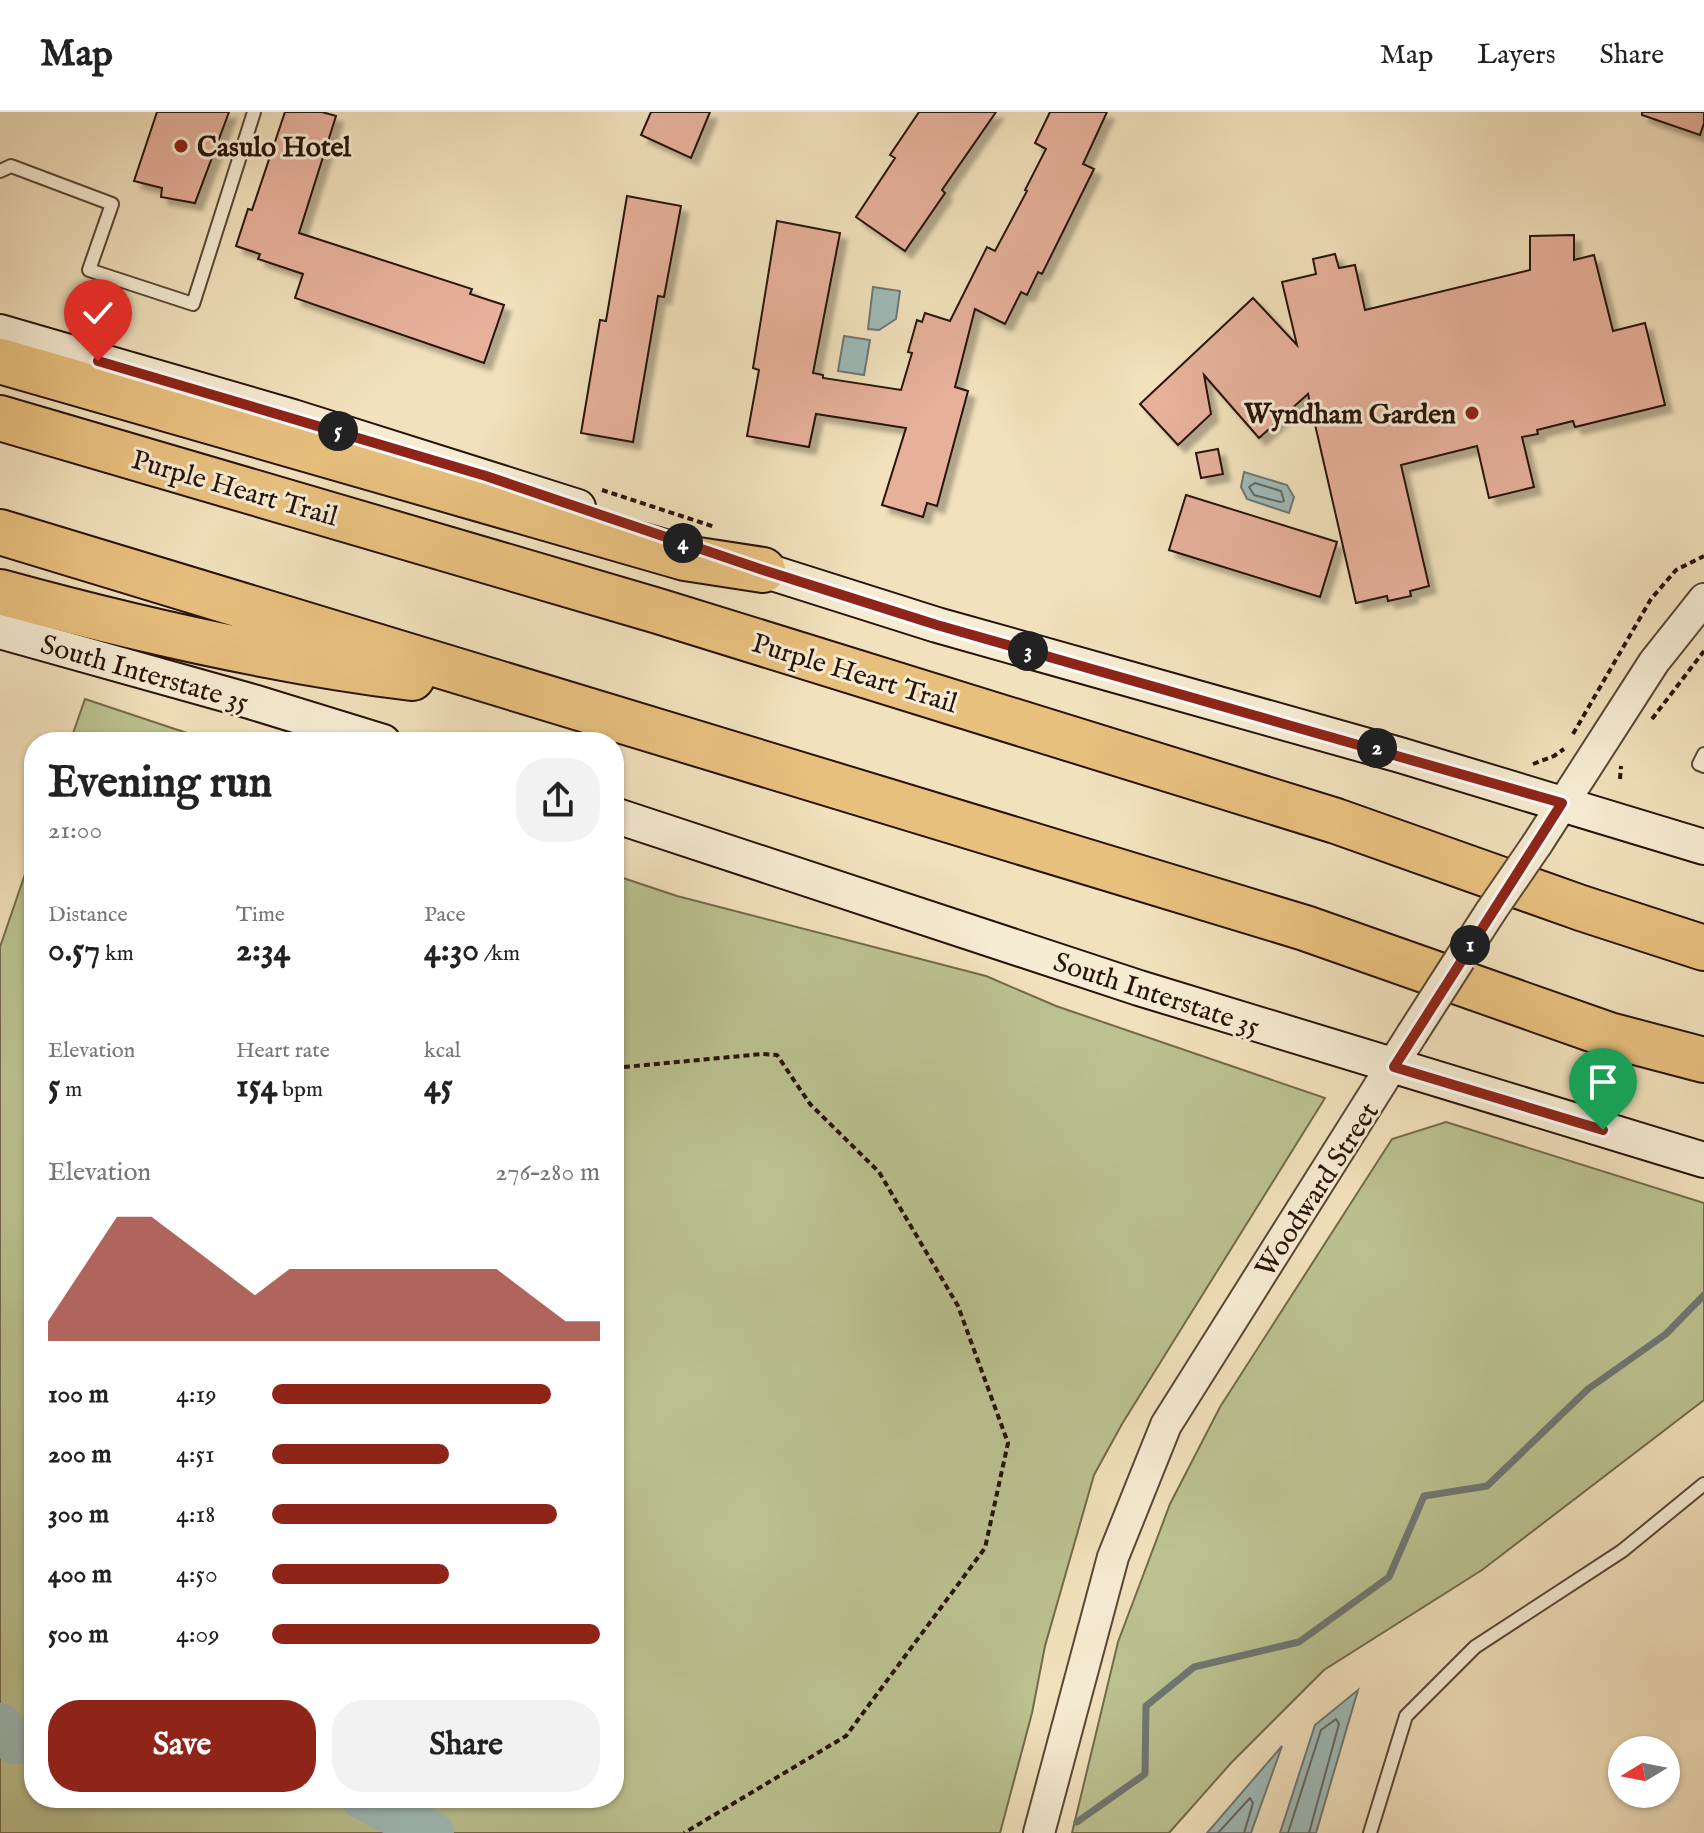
<!DOCTYPE html>
<html lang="en">
<head>
<meta charset="utf-8">
<style>
  :root { --surface:#fff; --page:#f2f2f2; --text:#222; --muted:#767676; --line:#e0e0e0; --accent:#8f2418 }
  body { margin:0; font-family:"IM FELL English",serif; background:var(--page); color:var(--text); height:100vh; display:flex; flex-direction:column; font-size:30px; white-space:nowrap }
  * { box-sizing:border-box; margin:0 }
  p { font-size:26px; color:var(--muted) }
  .icon { flex:none; width:44px; height:44px; fill:none; stroke:currentColor; stroke-width:2; stroke-linecap:round; stroke-linejoin:round }
  .map { position:relative; flex:1; overflow:hidden }
  .sheet { position:absolute; left:24px; top:620px; width:600px; height:1076px; display:flex; flex-direction:column; background:var(--surface); border-radius:32px; box-shadow:0 2px 6px #0004 }
  .sheet>* { flex:none }
  .needle { width:52px; rotate:260deg }
  .buttons { position:absolute; left:1608px; top:1624px; display:grid; gap:16px }
  .buttons a { display:grid; place-items:center; width:72px; height:72px; border-radius:50%; background:var(--surface); box-shadow:0 2px 6px #0004; font-size:40px }
  .pin { position:absolute; display:grid; place-items:center; width:68px; height:68px; color:#fff; margin:-82px -34px; border-radius:50% 50% 50% 0; rotate:-45deg; box-shadow:0 0 8px #0007 }
  .pin .icon { rotate:45deg }
  .km { position:absolute; width:40px; height:40px; margin:-20px; border-radius:50%; background:#222; color:#fff; font-size:22px; line-height:40px; text-align:center }
  .round { display:grid; place-items:center; flex:none; width:84px; height:84px; border-radius:32px; background:var(--page) }
  .headline { display:flex; align-items:center; justify-content:space-between; height:136px; padding:0 24px }
  h1 { font-size:44px; font-weight:700; line-height:60px }
  .stats { display:grid; grid-template-columns:repeat(3,1fr); gap:12px; height:136px; padding:8px 24px }
  .stats div { display:grid; align-content:center }
  .stats b { font-size:34px; font-weight:700 }
  .stats small { font-size:22px; font-weight:400 }
  .stats p { font-size:22px }
  .chart { height:224px; padding:16px 24px }
  .chart p { display:flex; justify-content:space-between }
  .chart svg { width:100%; height:144px; margin-top:8px; fill:var(--accent); opacity:.7 }
  .primary-button { display:flex; gap:16px; margin-top:auto; padding:16px 24px }
  .primary-button a { flex:1; height:92px; border-radius:32px; background:var(--accent); color:#fff; font-size:32px; font-weight:700; line-height:92px; text-align:center }
  .primary-button a+a { background:var(--page); color:var(--text) }
  ul { padding:0 24px; list-style:none; font-size:26px }
  li { display:grid; grid-template-columns:128px 96px 1fr; align-items:center; height:60px }
  li i { height:20px; border-radius:10px; background:var(--accent) }
  header { display:flex; align-items:center; gap:48px; box-sizing:border-box; height:112px; padding:0 40px; background:var(--surface); border-bottom:2px solid var(--line) }
  header strong { font-size:38px }
  nav { display:flex; gap:44px; margin-inline-start:auto; font-size:28px }
  .map>svg:first-child { display:block }
  .green { fill:#bbc290; stroke:#726a4c; stroke-width:2 }
  .water { fill:#9ebbb9; stroke:#6f7773; stroke-width:2 }
  .lines { fill:none; stroke-linecap:round; stroke-linejoin:round }
  .shore { stroke:#636661; stroke-width:2 }
  .stream { stroke:#6f7773; stroke-width:7 }
  .river { stroke:#9ebbb9; stroke-width:44 }
  .building { fill:#e6b09b; stroke:#281209; stroke-width:2; filter:url(#shadow) }
  .service-casing { stroke:#5a4636; stroke-width:16 }
  .tertiary-casing { stroke:#5a4636; stroke-width:34 }
  .secondary-casing { stroke:#281209; stroke-width:38 }
  .motorway-casing { stroke:#281209; stroke-width:48 }
  .path { stroke:#281209; stroke-width:4; stroke-dasharray:6 4; stroke-linecap:butt }
  .service { stroke:#f6ecd3; stroke-width:12 }
  .tertiary { stroke:#f6ecd3; stroke-width:30 }
  .secondary { stroke:#f6ecd3; stroke-width:34 }
  .motorway { stroke:#e8c07e; stroke-width:44 }
  .tertiary-bridge-casing { stroke:#5a4636; stroke-width:34; stroke-linecap:butt }
  .tertiary-bridge { stroke:#f6ecd3; stroke-width:30 }
  .route-casing { stroke:#fff; stroke-width:16 }
  .route { stroke:#8f2418; stroke-width:10 }
  .poi-dot { fill:#8f2418; stroke:#f6ecd3; stroke-width:3 }
  .labels { text-anchor:middle; stroke-width:6; stroke-linejoin:round; paint-order:stroke }
  .poi-label { font-size:28px; font-weight:bold; fill:#281209; stroke:#f6ecd3; text-anchor:start }
  .street-label { font-size:28px; fill:#281209; stroke:#f6ecd3 }
</style>
</head>
<body>
<header>
<strong>Map</strong>
<nav><a>Map</a><a>Layers</a><a>Share</a></nav>
</header>
<div class="map">
<svg width="1704" height="1721" viewBox="0 0 1704 1721">
  <defs>
    <filter id="shadow"><feDropShadow dx="7" dy="7" stdDeviation="2" flood-color="#0004"/></filter>
  </defs>
  <rect width="100%" height="100%" fill="#f1e1bc"/>
  <filter id="stains"><feTurbulence type="fractalNoise" baseFrequency=".0025" numOctaves="4"/><feColorMatrix values="0 0 0 0 .2 0 0 0 0 .09 0 0 0 0 .02 0 0 0 .5 -.17"/></filter>
  <radialGradient id="worn" r=".72"><stop offset=".6" stop-color="#630" stop-opacity="0"/><stop offset="1" stop-color="#630" stop-opacity=".3"/></radialGradient>
  <path class="green" d="M 85,587 L 214,630 L 70,630 Z
    M 34,736 L 34,1686 L 614,1686 L 614,763 L 677,784 L 986,864 L 1056,894 L 1325,986 L 1122,1312 L 1094,1363 L 1045,1534 L 1032,1601 L 1000,1721 L 0,1721 L 0,835 Z
    M 1446,1010 L 1704,1091 L 1704,1288 L 1482,1458 L 1324,1558 L 1231,1651 L 1169,1721 L 1072,1721 L 1118,1530 L 1170,1392 L 1220,1295 L 1392,1027 Z"/>
  <path class="water" d="M 873,175 L 900,179 L 896,207 L 879,218 L 868,217 Z
    M 844,224 L 870,228 L 864,263 L 838,259 Z
    M 1244,360 L 1287,373 L 1294,385 L 1289,401 L 1247,387 L 1241,375 Z
    M 1358,1578 L 1316,1721 L 1280,1721 L 1315,1613 Z
    M 1282,1634 L 1251,1721 L 1207,1721 Z"/>
  <g class="lines">
    <path class="shore" d="M 1255,371 L 1281,379 L 1284,389 L 1280,390 L 1254,383 L 1249,375 Z
      M 1218,1721 L 1250,1686 L 1253,1691 L 1244,1721
      M 1288,1721 L 1321,1618 L 1336,1607 L 1339,1612 L 1309,1721"/>
    <path class="stream" d="M 1077,1710 L 1145,1662 L 1146,1594 L 1194,1555 L 1299,1530 L 1389,1465 L 1424,1384 L 1487,1374 L 1588,1277 L 1666,1222 L 1704,1183"/>
    <path class="river" d="M 0,1613 L 15,1630 L 34,1627
      M 363,1686 L 432,1721"/>
  </g>
  <path class="building" d="M 157,0 L 229,0 L 195,91 L 161,85 L 162,76 L 134,69 Z
    M 285,0 L 322,0 L 336,4 L 299,121 L 472,177 L 470,182 L 504,193 L 484,251 L 295,186 L 303,162 L 258,147 L 260,142 L 236,134 L 248,97 L 252,98 Z
    M 651,0 L 710,0 L 691,46 L 641,23 Z
    M 919,0 L 996,0 L 942,78 L 945,81 L 905,139 L 856,105 L 895,46 L 890,43 Z
    M 1050,0 L 1107,0 L 1083,52 L 1094,57 L 1042,162 L 1038,160 L 1027,183 L 1021,180 L 1005,212 L 975,197 L 955,275 L 968,279 L 937,394 L 927,391 L 923,405 L 882,393 L 906,316 L 816,302 L 809,335 L 747,324 L 759,258 L 753,256 L 777,109 L 840,121 L 813,261 L 823,263 L 823,266 L 901,278 L 912,241 L 908,240 L 917,208 L 922,210 L 925,201 L 950,209 L 987,135 L 995,139 L 1027,79 L 1025,78 L 1046,37 L 1035,31 Z
    M 1642,0 L 1704,0 L 1704,11 L 1700,23 L 1642,3 Z
    M 627,84 L 681,94 L 664,185 L 658,184 L 633,330 L 581,321 L 600,208 L 606,209 Z
    M 1574,123 L 1574,148 L 1594,143 L 1613,219 L 1645,211 L 1665,293 L 1575,315 L 1573,309 L 1537,318 L 1538,322 L 1522,325 L 1534,375 L 1489,386 L 1477,334 L 1401,353 L 1429,474 L 1410,479 L 1411,484 L 1388,489 L 1387,484 L 1356,491 L 1308,282 L 1259,326 L 1204,263 L 1211,302 L 1178,333 L 1140,292 L 1253,186 L 1297,233 L 1282,170 L 1316,162 L 1313,147 L 1335,142 L 1339,156 L 1355,153 L 1365,198 L 1530,158 L 1530,124 Z
    M 1218,337 L 1223,362 L 1201,366 L 1196,341 Z
    M 1186,383 L 1337,430 L 1320,485 L 1169,438 Z"/>
  <g class="lines">
    <g class="service-casing">
      <path id="service" d="M 0,59 L 11,54 L 112,92 L 89,158 L 193,192 L 254,0
        M 1704,642 L 1699,652 L 1704,654
        M 1370,1721 L 1406,1604 L 1475,1535 L 1622,1439 L 1704,1372"/>
    </g>
    <g class="tertiary-casing">
      <path id="tertiary" d="M 1537,732 L 1654,550 L 1704,487
        M 1460,847 L 1491,799
        M 1039,1721 L 1113,1445 L 1166,1313 L 1412,922"/>
    </g>
    <g class="secondary-casing">
      <path id="secondary" d="M 0,220 L 293,305 L 578,395
        M 741,451 L 937,513 L 1400,643 L 1704,735
        M 0,519 L 253,590 L 383,630
        M 614,703 L 1139,876 L 1704,1048"/>
    </g>
    <g class="motorway-casing">
      <path id="motorway" d="M 0,249 L 685,446 L 763,458
        M 0,306 L 658,499 L 1336,709 L 1581,796 L 1704,836
        M 0,420 L 1305,816 L 1609,923 L 1704,948
        M 0,480 C 135,517 273,549 412,566"/>
    </g>
    <path class="path" d="M 602,378 L 715,415
      M 1652,607 L 1704,539
      M 1573,622 L 1651,487 L 1676,458 L 1704,444
      M 1533,652 L 1554,644 L 1564,637
      M 1620,667 L 1621,654
      M 614,956 L 762,942 L 777,943 L 810,992 L 879,1060 L 958,1194 L 1008,1331 L 985,1436 L 846,1624 L 684,1721"/>
    <use href="#service" class="service"/>
    <use href="#tertiary" class="tertiary"/>
    <use href="#secondary" class="secondary"/>
    <use href="#motorway" class="motorway"/>
    <g class="tertiary-bridge-casing">
      <path id="tertiary-bridge" d="M 1491,799 L 1537,732
        M 1412,922 L 1460,847"/>
    </g>
    <use href="#tertiary-bridge" class="tertiary-bridge"/>
  </g>
  <g class="lines">
    <g class="route-casing">
      <path id="route" d="M 98,249 L 486,364 L 763,458 L 937,513 L 1562,691 L 1394,955 L 1603,1018"/>
    </g>
    <use href="#route" class="route"/>
  </g>
  <g class="poi-dot">
    <circle cx="181" cy="34" r="8"/>
    <circle cx="1472" cy="301" r="8"/>
  </g>
  <g class="labels">
    <g class="poi-label">
      <text x="197" y="44">Casulo Hotel</text>
      <text x="1456" y="311" text-anchor="end">Wyndham Garden</text>
    </g>
    <g class="street-label">
      <text transform="translate(235 375) rotate(16)" y="10">Purple Heart Trail</text>
      <text transform="translate(145 560) rotate(16)" y="10">South Interstate 35</text>
      <text transform="translate(855 560) rotate(17)" y="10">Purple Heart Trail</text>
      <text transform="translate(1157 881) rotate(18)" y="10">South Interstate 35</text>
      <text transform="translate(1316 1077) rotate(-57)" y="10">Woodward Street</text>
    </g>
  </g>
  <rect width="100%" height="100%" filter="url(#stains)"/>
  <rect width="100%" height="100%" fill="url(#worn)"/>
</svg>
<div class="buttons">
<a><svg class="needle" viewBox="-14 -14 28 28"><path d="M0-13l5 13h-10z" fill="#e53935"/><path d="M0 13l5-13h-10z" fill="#767676"/></svg></a>
</div>
<div class="pin" style="left:1603px;top:1018px;background:#1e9e55"><svg class="icon" aria-label="arrive" viewBox="0 0 24 24"><path d="M6 21V4h12l-3 4 3 4H6"/></svg></div>
<div class="pin" style="left:98px;top:249px;background:#d93025"><svg class="icon" aria-label="check" viewBox="0 0 24 24"><path d="M5 12l5 5 9-10"/></svg></div>
<b class="km" style="left:1470px;top:833px">1</b>
<b class="km" style="left:1377px;top:636px">2</b>
<b class="km" style="left:1028px;top:539px">3</b>
<b class="km" style="left:683px;top:431px">4</b>
<b class="km" style="left:338px;top:319px">5</b>
<section class="sheet">
<div class="headline"><div><h1>Evening run</h1><p>21:00</p></div><a class="round"><svg class="icon" aria-label="share" viewBox="0 0 24 24"><path d="M12 15V3M7 8l5-5 5 5M5 13v7h14v-7"/></svg></a></div>
<div class="stats">
<div><p>Distance</p><b>0.57<small> km</small></b></div>
<div><p>Time</p><b>2:34</b></div>
<div><p>Pace</p><b>4:30<small> /km</small></b></div>
</div>
<div class="stats">
<div><p>Elevation</p><b>5<small> m</small></b></div>
<div><p>Heart rate</p><b>154<small> bpm</small></b></div>
<div><p>kcal</p><b>45</b></div>
</div>
<div class="chart"><p><span>Elevation</span>276–280 m</p>
<svg viewBox="0 0 160 44" preserveAspectRatio="none"><path d="M0 44V38L10 22L20 6L30 6L40 14L50 22L60 30L70 22L80 22L90 22L100 22L110 22L120 22L130 22L140 30L150 38L160 38V44z"/></svg>
</div>
<ul>
<li><b>100 m</b>4:19<i style="width:85%"></i></li>
<li><b>200 m</b>4:51<i style="width:54%"></i></li>
<li><b>300 m</b>4:18<i style="width:87%"></i></li>
<li><b>400 m</b>4:50<i style="width:54%"></i></li>
<li><b>500 m</b>4:09<i style="width:100%"></i></li>
</ul>
<div class="primary-button"><a>Save</a><a>Share</a></div>
</section>
</div>
</body>
</html>
